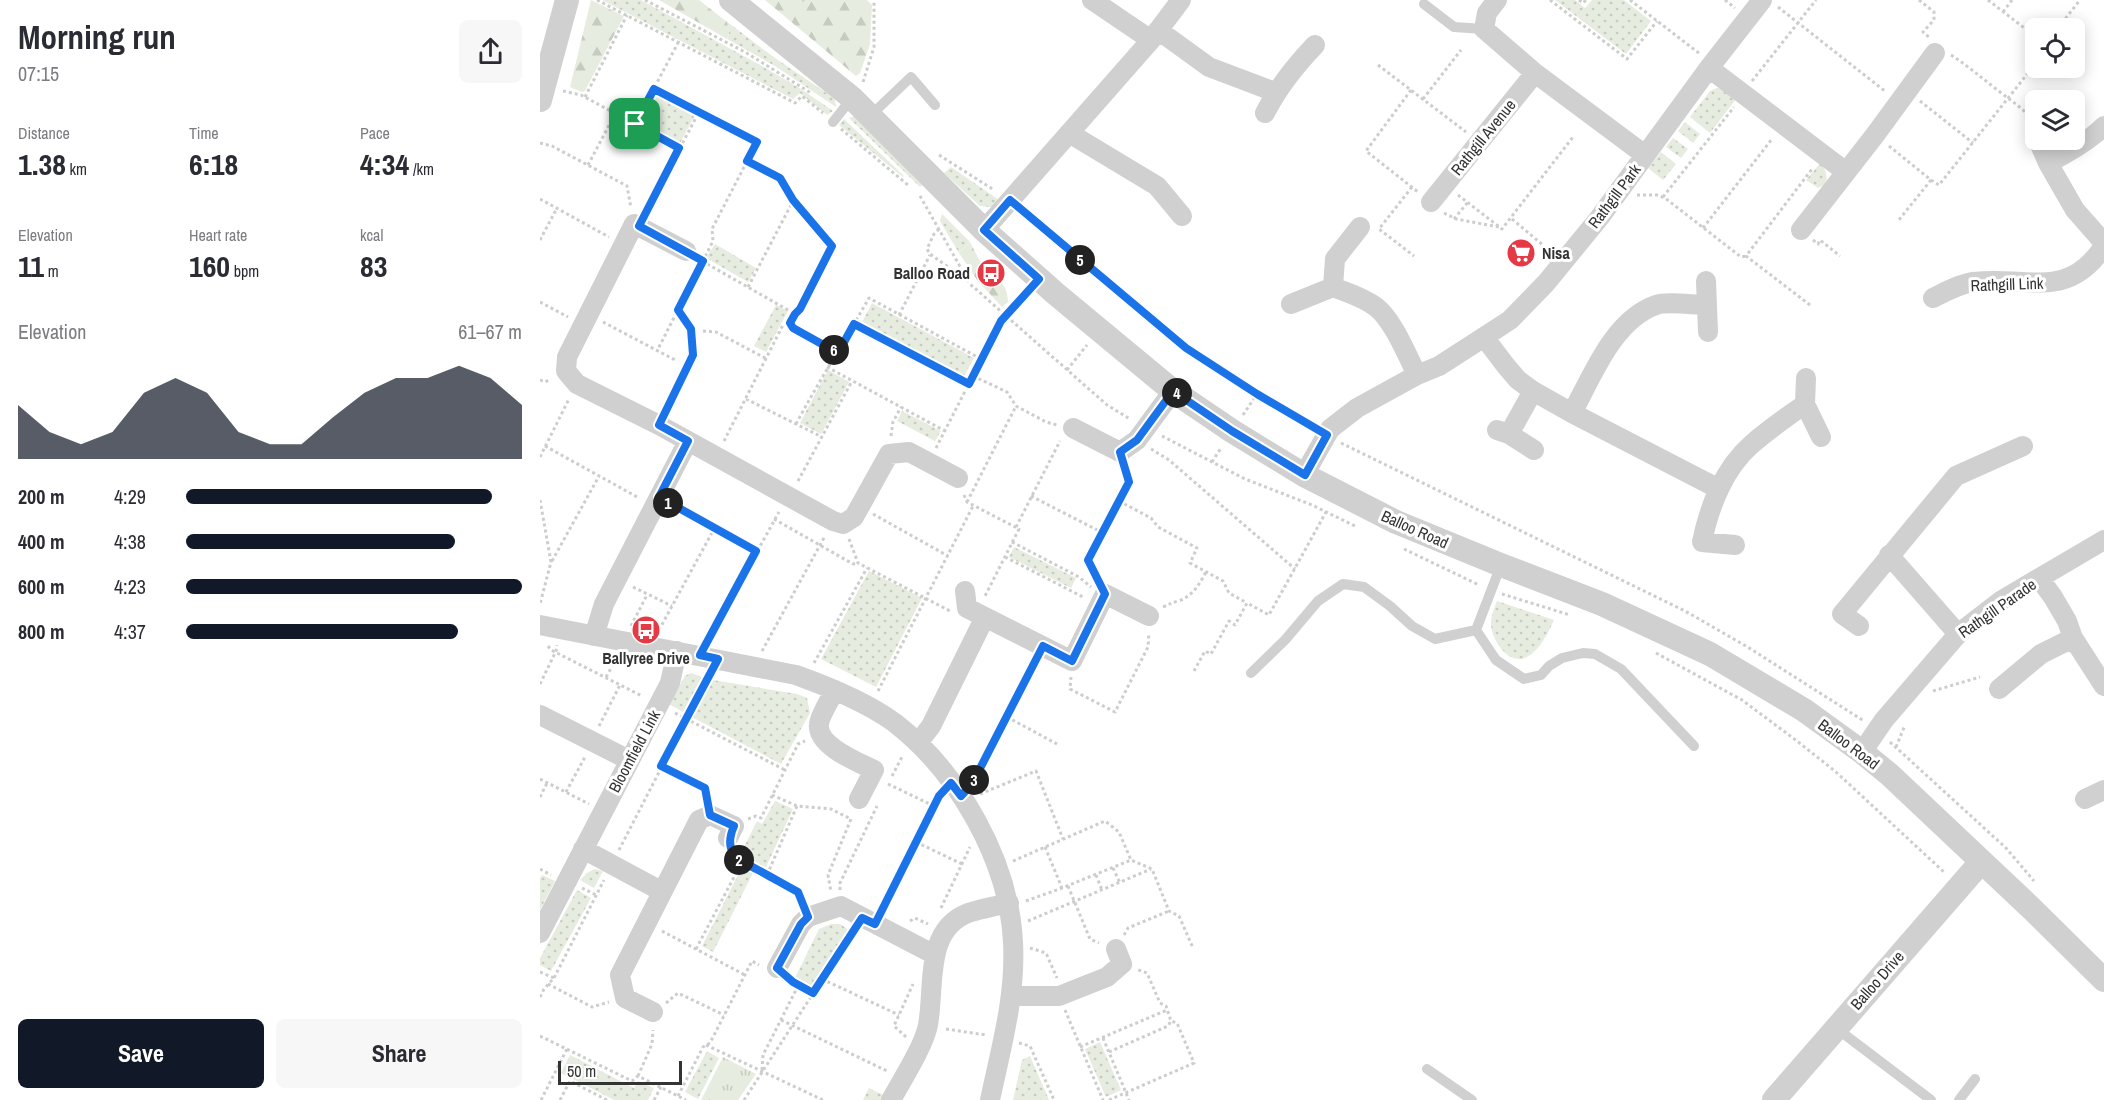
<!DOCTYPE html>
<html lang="en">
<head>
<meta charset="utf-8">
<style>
  :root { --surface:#fff; --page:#f7f7f7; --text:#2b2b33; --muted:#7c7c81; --accent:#111827 }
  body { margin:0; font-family:"Archivo Narrow",sans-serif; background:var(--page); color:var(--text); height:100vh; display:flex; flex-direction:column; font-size:22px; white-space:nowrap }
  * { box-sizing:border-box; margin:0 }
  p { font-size:20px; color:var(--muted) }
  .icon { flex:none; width:33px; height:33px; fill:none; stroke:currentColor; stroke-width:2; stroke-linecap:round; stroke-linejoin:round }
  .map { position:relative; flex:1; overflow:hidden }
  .details { display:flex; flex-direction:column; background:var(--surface); width:540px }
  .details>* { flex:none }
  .buttons { position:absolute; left:1485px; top:18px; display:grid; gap:12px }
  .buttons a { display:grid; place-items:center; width:60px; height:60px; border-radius:9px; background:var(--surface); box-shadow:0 3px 15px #0003; font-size:30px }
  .scale { position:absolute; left:18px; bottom:15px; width:124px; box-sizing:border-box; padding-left:6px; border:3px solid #333; border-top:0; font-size:16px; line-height:21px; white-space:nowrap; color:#333; -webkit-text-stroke:4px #fff; paint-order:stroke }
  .pin { position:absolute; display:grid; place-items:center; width:51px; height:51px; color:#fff; margin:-26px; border-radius:12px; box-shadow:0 3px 9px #0006 }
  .km { position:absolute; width:30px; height:30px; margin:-15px; border-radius:50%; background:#222; color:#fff; font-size:16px; line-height:30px; text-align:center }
  .round { display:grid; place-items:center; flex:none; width:63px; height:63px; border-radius:9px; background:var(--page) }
  .overview { display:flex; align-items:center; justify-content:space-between; height:102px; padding:0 18px }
  h1 { font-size:33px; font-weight:800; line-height:45px }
  .metrics { display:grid; grid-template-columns:repeat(3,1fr); gap:9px; height:102px; padding:6px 18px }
  .metrics div { display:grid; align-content:center }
  .metrics b { font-size:30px; font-weight:800 }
  .metrics small { font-size:16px; font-weight:400 }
  .metrics p { font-size:16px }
  .chart { height:168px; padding:12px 18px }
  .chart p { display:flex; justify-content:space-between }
  .chart svg { width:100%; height:108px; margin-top:6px; fill:var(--accent); opacity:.7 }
  .action { display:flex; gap:12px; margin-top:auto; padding:12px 18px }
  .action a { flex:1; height:69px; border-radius:9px; background:var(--accent); color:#fff; font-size:24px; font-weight:800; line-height:69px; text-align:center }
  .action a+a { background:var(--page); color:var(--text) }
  ul { padding:0 18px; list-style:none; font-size:20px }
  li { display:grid; grid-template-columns:96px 72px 1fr; align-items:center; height:45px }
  li i { height:15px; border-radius:8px; background:var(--accent) }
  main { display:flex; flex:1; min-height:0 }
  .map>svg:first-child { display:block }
  .grass { fill:url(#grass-dots) }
  .forest { fill:url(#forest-firs) }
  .park { fill:url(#park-tufts) }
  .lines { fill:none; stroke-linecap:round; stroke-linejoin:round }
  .path { stroke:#cdcdcd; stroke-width:3; stroke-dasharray:3 3; stroke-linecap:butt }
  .service { stroke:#d0d0d0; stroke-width:10 }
  .minor { stroke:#d0d0d0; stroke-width:20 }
  .tertiary { stroke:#d0d0d0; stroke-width:24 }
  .route-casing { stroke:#fff; stroke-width:12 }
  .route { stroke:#1a73e8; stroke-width:8 }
  .labels { text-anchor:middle; stroke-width:6; stroke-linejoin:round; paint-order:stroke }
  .street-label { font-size:16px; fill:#333; stroke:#fff }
  .poi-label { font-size:16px; font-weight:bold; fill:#333; stroke:#fff; text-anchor:start }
</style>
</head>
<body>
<main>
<section class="details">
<div class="overview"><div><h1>Morning run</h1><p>07:15</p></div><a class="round"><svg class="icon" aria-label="share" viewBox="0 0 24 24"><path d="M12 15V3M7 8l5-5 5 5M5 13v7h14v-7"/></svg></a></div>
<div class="metrics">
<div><p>Distance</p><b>1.38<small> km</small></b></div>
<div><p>Time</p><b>6:18</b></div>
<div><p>Pace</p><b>4:34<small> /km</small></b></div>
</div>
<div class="metrics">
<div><p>Elevation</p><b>11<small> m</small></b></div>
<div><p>Heart rate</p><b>160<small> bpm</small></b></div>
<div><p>kcal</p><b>83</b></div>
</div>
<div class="chart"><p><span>Elevation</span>61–67 m</p>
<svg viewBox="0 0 160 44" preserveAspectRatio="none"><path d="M0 44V22L10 33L20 38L30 33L40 17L50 11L60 17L70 33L80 38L90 38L100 27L110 17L120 11L130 11L140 6L150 11L160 22V44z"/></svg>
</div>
<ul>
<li><b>200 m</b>4:29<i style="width:91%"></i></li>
<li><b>400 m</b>4:38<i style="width:80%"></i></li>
<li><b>600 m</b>4:23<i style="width:100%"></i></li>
<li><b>800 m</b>4:37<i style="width:81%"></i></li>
</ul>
<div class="action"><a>Save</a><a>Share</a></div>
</section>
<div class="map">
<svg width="1564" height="1100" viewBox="0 0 1564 1100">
  <defs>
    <pattern id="grass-dots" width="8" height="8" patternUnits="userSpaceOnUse" patternTransform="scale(1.5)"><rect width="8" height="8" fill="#e6ecdf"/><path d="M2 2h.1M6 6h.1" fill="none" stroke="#c6cbc0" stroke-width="1.8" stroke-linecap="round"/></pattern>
    <pattern id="forest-firs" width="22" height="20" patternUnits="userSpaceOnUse" patternTransform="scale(1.5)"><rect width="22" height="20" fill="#e6ecdf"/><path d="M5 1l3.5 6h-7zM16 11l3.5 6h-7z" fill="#c6cbc0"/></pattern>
    <pattern id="park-tufts" width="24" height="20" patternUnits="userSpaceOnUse" patternTransform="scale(1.5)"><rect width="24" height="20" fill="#e6ecdf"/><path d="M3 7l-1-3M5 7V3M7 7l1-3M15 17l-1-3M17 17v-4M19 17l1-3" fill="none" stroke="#c6cbc0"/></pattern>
  </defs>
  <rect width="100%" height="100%" fill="#fff"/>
  <path class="grass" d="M 62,0 L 101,0 L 222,66 L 261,89 L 293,111 L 287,115 L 260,93 L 253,99 Z
    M 1015,0 L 1035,0 L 1045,8 L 1052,0 L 1084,0 L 1111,21 L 1086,54 Z
    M 186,21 L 235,58 L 291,96 L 295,100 L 296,107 L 235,66 L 187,39 L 189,33 Z
    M 1177,88 L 1185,89 L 1197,98 L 1170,133 L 1150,117 L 1170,91 Z
    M 115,92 L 156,113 L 139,145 L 98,123 Z
    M 316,116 L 382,185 L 380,187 L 309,118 Z
    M 304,119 L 364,176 L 363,177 L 299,125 Z
    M 1145,122 L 1160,134 L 1153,143 L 1138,131 Z
    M 1133,138 L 1148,149 L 1141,158 L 1126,147 Z
    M 1121,152 L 1136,164 L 1123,180 L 1108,168 Z
    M 1281,162 C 1287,172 1291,184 1278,188 L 1266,180 Z
    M 411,167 L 459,200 L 451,207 L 440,206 L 404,173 Z
    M 402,214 L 430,242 L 419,253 L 400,221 Z
    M 175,244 L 216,268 L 208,282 L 166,258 Z
    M 332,303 L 434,358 L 423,378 L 321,324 Z
    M 236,305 L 248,311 L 226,352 L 214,346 Z
    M 288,370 L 309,382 L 281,434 L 260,423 Z
    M 362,411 L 401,431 L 395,441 L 357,421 Z
    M 474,547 L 536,578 L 531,588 L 469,557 Z
    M 329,571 L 382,598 L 336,687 L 281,659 Z
    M 957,601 L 1014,620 C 1008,633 1000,650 987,657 C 969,667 951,639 951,624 C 951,616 954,609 957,601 Z
    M 151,673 L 162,677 L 143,712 L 129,704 L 145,676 Z
    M 173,680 L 257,694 L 267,698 L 270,713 L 241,764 L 150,716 Z
    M 235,801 L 253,809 L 225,869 L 201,853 L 217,821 L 222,824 Z
    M 202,867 L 213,873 L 173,952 L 162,946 Z
    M 54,869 L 63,871 L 54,888 L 40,880 L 47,873 Z
    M 2,875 L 15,881 L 0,910 L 0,878 Z
    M 37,890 L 51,898 L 11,971 L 0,965 L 0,958 Z
    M 291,924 L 300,924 L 309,930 L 272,987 L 255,978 L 279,929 Z
    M 560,1042 L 581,1090 L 566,1097 L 545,1049 Z
    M 167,1051 L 179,1058 L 158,1099 L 145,1092 Z
    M 30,1055 L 94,1088 L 98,1081 L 114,1088 L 108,1100 L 74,1100 L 21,1073 Z
    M 490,1056 L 509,1100 L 473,1100 L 482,1060 Z
    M 329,1088 L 343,1095 L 341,1100 L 323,1100 Z"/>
  <path class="forest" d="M 51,0 L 84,16 L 45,91 L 42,92 L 30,87 Z
    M 119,0 L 159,0 L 187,22 L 189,33 L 187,39 Z
    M 225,0 L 327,0 L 332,5 L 330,44 L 320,73 L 316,76 Z
    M 430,242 C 435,252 441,263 446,272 C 454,284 467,277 468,302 L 462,307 L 437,280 L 419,253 Z"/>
  <path class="park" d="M 183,1057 L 216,1074 L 198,1100 L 161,1100 Z"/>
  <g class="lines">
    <path class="path" d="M 57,0 L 255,103 L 262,96 L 283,113
      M 105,0 L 205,52 L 271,93
      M 263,0 L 264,1
      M 1010,0 L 1087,59 L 1117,21
      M 1039,0 L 1043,3 L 1046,0
      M 1090,0 L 1160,54
      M 1185,0 L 1195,8
      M 1379,0 L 1394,12 L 1394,20 L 1383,32 L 1390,38
      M 1448,0 L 1496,37
      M 1238,7 L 1346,92
      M 1463,12 L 1472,0
      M 1518,28 L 1540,0
      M 1411,55 C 1428,66 1443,79 1460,92 C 1473,102 1485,110 1496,123
      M 838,65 L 926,132
      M 1212,81 L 1276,0
      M 323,82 L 334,47 L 334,0
      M 114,89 L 217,142 L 172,229 L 173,241 L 117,351
      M 871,90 L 826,151 L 878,192
      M 23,91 L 41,95 L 139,148
      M 45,97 L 87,15
      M 883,99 L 921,50
      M 1380,101 L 1433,143
      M 95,124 L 139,41
      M 301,129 L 368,185
      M 0,143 L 12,146 L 87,186 L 91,208
      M 1349,146 L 1391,180 L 1358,221
      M 399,155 L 454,190
      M 207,162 L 240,178 L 253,200 L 292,246 L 260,309 L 255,314 L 250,323
      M 48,165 L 75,114
      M 1391,180 L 1399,185 L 1496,63
      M 872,187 L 839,229 L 874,256
      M 918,195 L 962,229 L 1033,137
      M 1097,195 L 1117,195 L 1125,198 L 1201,257 L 1206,256
      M 380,196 L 430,284 L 567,405 L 590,419
      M 1123,197 L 1194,107
      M 0,199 L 69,237
      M 106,212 L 159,112
      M 484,212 L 647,348 L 717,394 L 772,426
      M 904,213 L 916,219 L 959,227
      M 914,219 L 928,202
      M 972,219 L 1010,251
      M 1163,228 L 1232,139
      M 399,229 L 394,234 L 387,249 L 390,254 L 429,282
      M 0,240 L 17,208
      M 1273,240 L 1278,244 L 1280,240 L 1300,256
      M 162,261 L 255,314
      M 208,287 L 253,201
      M 0,302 L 28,317
      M 1270,305 L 1206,256 L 1272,169
      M 359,315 L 390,255
      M 63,322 L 137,361
      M 314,324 L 429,384
      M 163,331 L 176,332 L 227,359
      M 287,367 L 405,431
      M 527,370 L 547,345
      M 433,376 L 467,392 L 476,406 L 506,422 L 517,425
      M 0,380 L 5,382 L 11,379
      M 206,399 L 282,437
      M 703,415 L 717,394
      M 256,424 C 279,381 305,340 329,298 L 441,359
      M 351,436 L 353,422 L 361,407
      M 622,436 L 705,479 L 772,505 L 815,526
      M 184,441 L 243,325 L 250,323 L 253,328 L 298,353
      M 801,443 L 1145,611 L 1206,646 L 1324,721
      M 5,446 L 99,498
      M 396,448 L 461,321 L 486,294
      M 611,449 L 629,460 L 755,569
      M 0,457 L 29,399
      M 672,462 L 681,448
      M 258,481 L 312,381
      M 424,495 L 427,502 L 479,529 L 444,598
      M 491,496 L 563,533
      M 0,500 L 11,562 L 0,604
      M 579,501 L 611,518 L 618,527 L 657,548 L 650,563 L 683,581 L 689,593 L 707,603
      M 427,502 L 476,406
      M 134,506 L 216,551
      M 333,514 L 408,556
      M 234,519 L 313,564 L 318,563
      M 476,527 L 520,441
      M 309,539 L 318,563 L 410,611
      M 472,542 L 539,577 L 551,587
      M 864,549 L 939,585
      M 465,557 L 543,597
      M 12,561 L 59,476
      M 557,578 L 548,560 L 589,481 L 585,468
      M 93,587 L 132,606
      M 962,594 L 1030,615
      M 623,607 C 629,604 632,603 638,601 C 652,597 659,585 666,572
      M 91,626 L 107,595
      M 119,630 L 174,529
      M 168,640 L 239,512
      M 8,646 L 11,650 L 102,696
      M 222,651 L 285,536
      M 1116,653 L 1202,700 L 1257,741 L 1296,772 L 1405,873
      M 274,663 L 327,568
      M 654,671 L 665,651 L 671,654 L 689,621 L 695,625 L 707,603 L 729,615 L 786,512
      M 66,677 L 77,658
      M 531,677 L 530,689 L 575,712 L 608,647 L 609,633
      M 0,684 L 16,651 L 17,645
      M 338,691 L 433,506
      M 1393,691 L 1440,677
      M 135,713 L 245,770
      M 467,717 L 517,744
      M 59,726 L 80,685
      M 1350,742 L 1466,848 L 1494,881
      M 1356,747 L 1365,725
      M 121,767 L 165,788 L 167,798
      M 352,776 L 363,755
      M 0,779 L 49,804
      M 432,783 L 495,661
      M 348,784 L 394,806
      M 26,792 L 45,757
      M 440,794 L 496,771 L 523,839
      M 232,795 L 257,806 L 291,809 L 311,819 L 288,875 L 291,892
      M 0,797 L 7,783
      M 208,819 L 216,816 L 221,818 L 258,744 L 265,741
      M 376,842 L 422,864
      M 505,847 L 522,888
      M 79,850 L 169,675
      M 473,861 L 565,821 L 579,832 L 591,860
      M 202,862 L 258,892 L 262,901
      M 573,868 L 580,883
      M 0,869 L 11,875
      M 227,875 L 257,806
      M 556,875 L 562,890
      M 528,886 L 550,939 L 559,943
      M 42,888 L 56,895
      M 300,890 L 300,883 L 337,806
      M 486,901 L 522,888 L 591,860 L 612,869 L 629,911 L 639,916 L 653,948
      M 401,908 L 430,847
      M 342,909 L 400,794
      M 370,921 L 375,918 L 388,924
      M 488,921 L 611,869
      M 122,931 L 205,975
      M 584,935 L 588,928 L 629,911
      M 490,948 L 506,953 L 517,978
      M 156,949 L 202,862 L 193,854
      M 0,972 L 14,978
      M 249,979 L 274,993
      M 282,979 L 359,1015
      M 8,984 L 52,1007 L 69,1002
      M 0,997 L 4,989 L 14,978 L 64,880
      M 126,1003 L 138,993 L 184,1015
      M 525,1010 L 563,1100
      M 241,1020 L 347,1071
      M 406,1029 L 446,1035
      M 0,1036 L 92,1081 L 98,1076 L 146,1100
      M 366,1037 L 354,1026 L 373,984
      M 563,1038 L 589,1100
      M 479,1043 L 490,1046 L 514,1100
      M 166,1045 L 283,1100
      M 540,1047 L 627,1010
      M 569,1052 L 628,1026 L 631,1021
      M 222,1070 L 223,1055 L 258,986
      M 98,1076 L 112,1044 L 113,1030
      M 138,1096 L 163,1047 L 170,1043 L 212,961 L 219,965
      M 1,1100 L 27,1049
      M 20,1100 L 30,1081 L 67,1100
      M 114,1100 L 121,1087
      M 204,1100 L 313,932
      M 569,1100 L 654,1063 L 637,1023 L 631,1021 L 626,1006 L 620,1003 L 607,973 L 596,969"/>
    <path class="service" d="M 884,4 L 914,27 L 944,29
      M 330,116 L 371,77 L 395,105
      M 293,122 L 312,98
      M 119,425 L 154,355 L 151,329
      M 961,565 L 936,630 L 956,660 L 984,679 L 1001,675 L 1009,666 L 1022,658 L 1043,653 L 1055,654 L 1081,669 L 1154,746
      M 711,673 L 745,640 L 778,601 L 803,584 L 824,587 L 850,606 L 872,626 L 895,639 L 936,630
      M 1296,1028 L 1391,1100
      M 887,1069 L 932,1100
      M 1419,1100 L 1435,1079"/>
    <path class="minor" d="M 552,0 L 611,40
      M 957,0 L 947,13 L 944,29 L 995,73 L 1105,155
      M 618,30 L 669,67 L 735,92
      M 1169,68 L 1306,172
      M 725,113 C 738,87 755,66 775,45
      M 529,133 L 617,186 L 642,216
      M 1498,140 L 1508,163 L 1535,210 L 1564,243
      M 1508,163 C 1528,153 1548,142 1564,126
      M 891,202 L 995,73
      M 444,230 L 611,40 L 641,0
      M 1261,230 L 1335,135 L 1395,53
      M 146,251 L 94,224 L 27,357 L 26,371 L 37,384 L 119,425 L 293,521 L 303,524 L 314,517 L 349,454 L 369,452 L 418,478
      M 1166,281 L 1168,332
      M 793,287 L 795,259 L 820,227
      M 1393,298 C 1405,292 1419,284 1433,282 C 1487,275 1527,302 1564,246
      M 751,304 L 793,287 C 808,293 823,297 836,307 C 853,320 867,355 877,375
      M 944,337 L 966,366 L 978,380 L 993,391 L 1032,413 L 1179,489
      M 1266,378 L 1265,404 L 1281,437
      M 1032,413 C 1052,377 1073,320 1116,305 C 1127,301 1153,305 1167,305
      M 533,428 L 580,452 L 597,440 L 633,391
      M 957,430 L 969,434 L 994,450
      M 969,434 L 993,391
      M 764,475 L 790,429 L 817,408 L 877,375 L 899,366 L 944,337 L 970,320 L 1006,283 L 1060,217 L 1169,68 L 1222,0
      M 1195,545 L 1162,542 C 1169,507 1184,468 1212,444 C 1229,429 1247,417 1265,404
      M 1349,555 L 1418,634
      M 1499,578 L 1513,597 L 1527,621 L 1533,638 L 1564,686
      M 425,591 L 427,608 L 532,661 L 565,594 L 609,616
      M 0,625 L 256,675 C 287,686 329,704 355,723 C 419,773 469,861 473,942 C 476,996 461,1048 450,1100
      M 1319,626 L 1302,614 L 1416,476 L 1483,446
      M 54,636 L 64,604 L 148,441
      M 1459,689 L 1501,654 L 1533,638
      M 295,690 C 291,698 280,715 279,724 C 276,746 318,762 334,770 L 319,799
      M 0,715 L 89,760
      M 378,743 L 391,726 L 445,617
      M 1322,752 L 1344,720 L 1418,634 L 1462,600 L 1564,540
      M 1545,799 L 1564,790
      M 43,849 L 121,891
      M 0,933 L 130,683 L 137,651
      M 237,968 L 261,924 L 268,917 L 301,906 L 395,955
      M 472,996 L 519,996 L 567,977 L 582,964 L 576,949
      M 113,1012 L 85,998 L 80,975 L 159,820 L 170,815 L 194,826 L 188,838
      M 351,1100 C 362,1080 384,1046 388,1025 C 395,987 384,930 428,913 C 441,909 455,906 469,903"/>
    <path class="tertiary" d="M 191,0 L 312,98 L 444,230 L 516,294 L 633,391 L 692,431 L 764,475 L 856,522 L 961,565 L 1062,604 L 1170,654 L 1264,710 L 1322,752 L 1350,775 L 1491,908 L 1564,980
      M 0,100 L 27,0
      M 1234,1100 L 1441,862"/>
  </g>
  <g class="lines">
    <g class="route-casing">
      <path id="route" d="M 114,89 L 217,142 L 207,161 L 240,178 L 253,200 L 292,246 L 260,309 L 255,314 L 250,323 L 253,328 L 298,353 L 314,324 L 429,384 L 461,321 L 499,279 L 444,230 L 470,200 L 646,348 L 717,394 L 787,435 L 765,475 L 692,431 L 633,391 L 597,440 L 580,452 L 589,482 L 548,560 L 565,594 L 532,661 L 503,646 L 432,784 L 421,796 L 411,783 L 399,796 L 335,924 L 322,918 L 273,993 L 253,982 L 237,968 L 261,924 L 268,917 L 258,892 C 245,885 233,878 220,871 C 199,860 182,854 194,826 L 170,815 L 165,788 L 121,766 L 178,659 L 160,655 L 216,551 L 119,497 L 148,441 L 119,425 L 153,355 L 151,329 L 138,310 L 163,261 L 99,226 L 139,148 L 95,124 Z"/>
    </g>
    <use href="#route" class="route"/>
  </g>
  <defs>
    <g id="supermarket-disc" transform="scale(1.5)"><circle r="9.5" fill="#e63946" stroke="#fff"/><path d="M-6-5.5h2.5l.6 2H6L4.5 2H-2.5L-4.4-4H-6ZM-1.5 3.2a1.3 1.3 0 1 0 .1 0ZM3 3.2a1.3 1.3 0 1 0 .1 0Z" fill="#fff"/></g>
    <g id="bus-disc" transform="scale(1.5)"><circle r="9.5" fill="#e63946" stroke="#fff"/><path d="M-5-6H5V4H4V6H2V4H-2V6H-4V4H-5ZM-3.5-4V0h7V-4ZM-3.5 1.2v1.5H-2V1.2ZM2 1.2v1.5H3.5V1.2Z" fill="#fff"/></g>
  </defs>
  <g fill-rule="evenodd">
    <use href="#supermarket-disc" x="981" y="253"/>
    <use href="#bus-disc" x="451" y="273"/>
    <use href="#bus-disc" x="106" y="630"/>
  </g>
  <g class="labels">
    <g class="street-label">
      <text transform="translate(943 137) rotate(-51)" y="6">Rathgill Avenue</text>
      <text transform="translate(1074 196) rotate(-53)" y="6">Rathgill Park</text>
      <text transform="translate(1467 284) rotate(-2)" y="6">Rathgill Link</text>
      <text transform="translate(875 529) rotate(24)" y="6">Balloo Road</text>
      <text transform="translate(1457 608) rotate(-35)" y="6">Rathgill Parade</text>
      <text transform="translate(1309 744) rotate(37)" y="6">Balloo Road</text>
      <text transform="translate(94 751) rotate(-62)" y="6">Bloomfield Link</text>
      <text transform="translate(1337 980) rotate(-49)" y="6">Balloo Drive</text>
    </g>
    <g class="poi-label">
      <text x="1002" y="259">Nisa</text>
      <text x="430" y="279" text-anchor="end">Balloo Road</text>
      <text x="106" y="664" text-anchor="middle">Ballyree Drive</text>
    </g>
  </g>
</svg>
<div class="buttons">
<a><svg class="icon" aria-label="locate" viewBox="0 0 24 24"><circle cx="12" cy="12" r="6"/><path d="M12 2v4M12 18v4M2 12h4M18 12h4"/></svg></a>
<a><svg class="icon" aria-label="layers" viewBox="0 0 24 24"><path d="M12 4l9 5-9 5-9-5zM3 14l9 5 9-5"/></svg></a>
</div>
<div class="scale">50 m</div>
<div class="pin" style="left:95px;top:124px;background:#1e9e55"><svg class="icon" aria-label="arrive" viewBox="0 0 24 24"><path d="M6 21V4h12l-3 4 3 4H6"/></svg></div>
<b class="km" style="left:128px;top:503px">1</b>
<b class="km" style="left:199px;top:860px">2</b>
<b class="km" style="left:434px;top:780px">3</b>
<b class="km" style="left:637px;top:393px">4</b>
<b class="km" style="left:540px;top:260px">5</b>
<b class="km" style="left:294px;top:350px">6</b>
</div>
</main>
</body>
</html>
